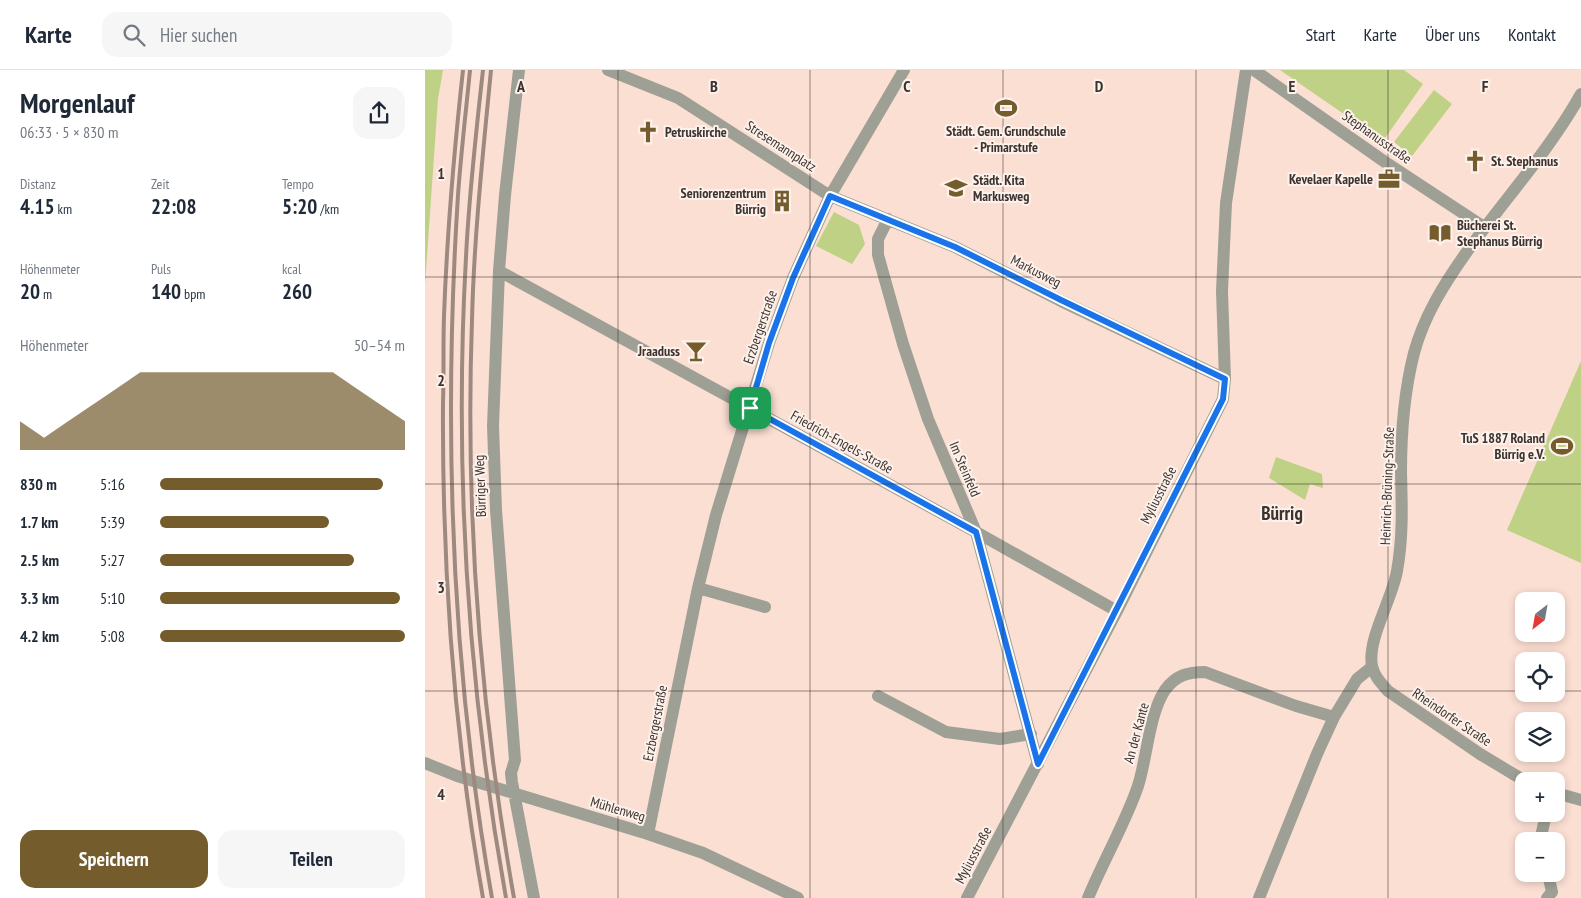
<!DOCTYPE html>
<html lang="de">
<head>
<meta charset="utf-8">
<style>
  :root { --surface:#fff; --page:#f6f6f7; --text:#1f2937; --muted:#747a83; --line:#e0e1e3; --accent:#745c2d }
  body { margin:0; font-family:"PT Sans Narrow",sans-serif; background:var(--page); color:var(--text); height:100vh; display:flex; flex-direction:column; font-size:19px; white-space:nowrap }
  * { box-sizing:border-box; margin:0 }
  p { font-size:16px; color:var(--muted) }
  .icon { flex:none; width:28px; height:28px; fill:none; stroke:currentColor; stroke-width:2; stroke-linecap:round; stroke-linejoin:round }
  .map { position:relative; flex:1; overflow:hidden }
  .side { display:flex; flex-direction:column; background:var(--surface); width:425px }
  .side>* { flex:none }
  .needle { width:32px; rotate:211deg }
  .controls { position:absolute; left:1090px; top:522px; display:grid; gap:10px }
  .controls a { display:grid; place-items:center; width:50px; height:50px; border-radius:10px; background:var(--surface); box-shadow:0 2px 8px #0003; font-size:25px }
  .pin { position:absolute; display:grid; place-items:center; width:42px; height:42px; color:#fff; margin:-21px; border-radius:10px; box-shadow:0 2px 8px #0006 }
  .round { display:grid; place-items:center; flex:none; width:52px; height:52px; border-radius:15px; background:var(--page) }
  .summary { display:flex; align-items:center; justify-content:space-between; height:85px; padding:0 20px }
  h1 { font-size:28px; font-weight:600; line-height:38px }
  .figures { display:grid; grid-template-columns:repeat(3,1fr); gap:8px; height:85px; padding:5px 20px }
  .figures div { display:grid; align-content:center }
  .figures b { font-size:21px; font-weight:600 }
  .figures small { font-size:14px; font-weight:400 }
  .figures p { font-size:14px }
  .chart { height:140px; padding:10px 20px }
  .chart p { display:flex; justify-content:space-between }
  .chart svg { width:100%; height:90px; margin-top:5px; fill:var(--accent); opacity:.7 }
  .cta { display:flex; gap:10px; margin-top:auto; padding:10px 20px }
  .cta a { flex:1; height:58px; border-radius:15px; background:var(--accent); color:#fff; font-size:20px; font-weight:600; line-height:58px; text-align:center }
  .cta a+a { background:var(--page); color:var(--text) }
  ul { padding:0 20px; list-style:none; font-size:16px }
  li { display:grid; grid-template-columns:80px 60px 1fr; align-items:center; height:38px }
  li i { height:12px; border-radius:6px; background:var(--accent) }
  header { display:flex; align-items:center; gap:30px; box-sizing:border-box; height:70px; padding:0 25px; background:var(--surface); border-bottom:1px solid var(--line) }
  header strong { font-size:24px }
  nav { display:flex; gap:28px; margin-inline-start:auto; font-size:18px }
  .search { width:350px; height:45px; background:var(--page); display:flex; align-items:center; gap:12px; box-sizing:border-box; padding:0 18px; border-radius:15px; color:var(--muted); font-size:19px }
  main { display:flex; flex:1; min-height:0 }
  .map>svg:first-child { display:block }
  .green { fill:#bfd184 }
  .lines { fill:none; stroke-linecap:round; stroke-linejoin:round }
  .minor { stroke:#9fa095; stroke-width:12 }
  .tertiary { stroke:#9fa095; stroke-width:12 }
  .rail { stroke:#9d8980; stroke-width:4 }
  .route-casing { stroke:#fff; stroke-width:10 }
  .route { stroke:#1a73e8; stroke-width:6 }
  .grid { fill:none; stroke:#3d322d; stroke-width:1; stroke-opacity:0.55 }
  .labels { text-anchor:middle; stroke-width:4; stroke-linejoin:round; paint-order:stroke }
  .poi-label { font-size:14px; font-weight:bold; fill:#3d322d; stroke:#fcf1eb; text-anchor:start }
  .street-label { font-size:14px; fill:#3d322d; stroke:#fcf1eb }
  .district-label { font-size:19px; font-weight:bold; fill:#3d322d; stroke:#fcf1eb }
  .grid-label { font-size:16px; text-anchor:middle; font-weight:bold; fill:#3d322d; stroke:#fcf1eb; stroke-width:4; stroke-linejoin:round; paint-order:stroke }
</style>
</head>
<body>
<header>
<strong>Karte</strong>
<div class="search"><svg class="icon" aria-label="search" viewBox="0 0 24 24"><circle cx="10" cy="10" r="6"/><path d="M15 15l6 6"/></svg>Hier suchen</div>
<nav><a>Start</a><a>Karte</a><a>Über uns</a><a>Kontakt</a></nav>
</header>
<main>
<section class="side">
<div class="summary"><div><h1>Morgenlauf</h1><p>06:33 · 5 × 830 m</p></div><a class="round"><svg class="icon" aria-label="share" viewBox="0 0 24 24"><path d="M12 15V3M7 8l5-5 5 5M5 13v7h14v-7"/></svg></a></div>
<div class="figures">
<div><p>Distanz</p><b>4.15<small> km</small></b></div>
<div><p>Zeit</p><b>22:08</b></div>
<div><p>Tempo</p><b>5:20<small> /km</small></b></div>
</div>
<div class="figures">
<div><p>Höhenmeter</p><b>20<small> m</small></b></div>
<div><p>Puls</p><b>140<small> bpm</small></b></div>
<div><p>kcal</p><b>260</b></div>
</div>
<div class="chart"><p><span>Höhenmeter</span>50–54 m</p>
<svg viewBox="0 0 160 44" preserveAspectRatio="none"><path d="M0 44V30L10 38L20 30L30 22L40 14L50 6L60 6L70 6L80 6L90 6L100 6L110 6L120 6L130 6L140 14L150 22L160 30V44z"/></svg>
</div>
<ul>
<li><b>830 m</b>5:16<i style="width:91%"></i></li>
<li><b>1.7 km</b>5:39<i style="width:69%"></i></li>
<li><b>2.5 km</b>5:27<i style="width:79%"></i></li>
<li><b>3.3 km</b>5:10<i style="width:98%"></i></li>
<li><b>4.2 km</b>5:08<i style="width:100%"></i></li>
</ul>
<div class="cta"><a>Speichern</a><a>Teilen</a></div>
</section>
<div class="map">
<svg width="1156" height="828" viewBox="0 0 1156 828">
  <rect width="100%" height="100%" fill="#fcdfd3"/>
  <path class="green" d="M 0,0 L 18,0 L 13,29 L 0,215 Z
    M 855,0 L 979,0 L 998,14 L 958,71 Z
    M 1009,20 L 1027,34 L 987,86 L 969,72 Z
    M 409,142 L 434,155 L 440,174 L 427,194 L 391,176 Z
    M 1156,291 L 1156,493 L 1082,460 Z
    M 851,387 L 897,404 L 898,418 L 885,414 L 880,430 L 844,408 Z"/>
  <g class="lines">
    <path class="minor" d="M 94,0 L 80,125 L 74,201 L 68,356 L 71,440 L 90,690 L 86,703 L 87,712 L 109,828
      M 183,0 L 253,28 L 405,126 L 530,177 L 636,231 L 800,309
      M 463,149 L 453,169 L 453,185 L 478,274 L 503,349 L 551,462 L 613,694
      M 74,201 L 551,462 L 692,541
      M 273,518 L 340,537
      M 453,626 L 521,662 L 575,669 L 606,664
      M 0,693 L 32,706 L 223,764 L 278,783 L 373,828
      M 223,764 L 273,518 L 291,445 L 344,273 L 368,208 L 405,126 L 479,0
      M 1115,771 L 1121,744
      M 542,828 L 692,541 L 798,329 L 800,309 L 797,221 L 801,133 L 821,0
      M 663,828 C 678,791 700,754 713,716 C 722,688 724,644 740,620 C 751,605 763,602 780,602 L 871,636 L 909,647
      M 834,828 L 892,684 L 909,647 L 932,609 L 947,597
      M 1122,828 L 1127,822 L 1123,804"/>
    <path class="tertiary" d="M 829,0 L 960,92 L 1059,157
      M 1100,711 L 1055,684 L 963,621 C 956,613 949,606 947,596 C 942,569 967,530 972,501 C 978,468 977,437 976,403 C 976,364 979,322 989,283 C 999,246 1019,214 1041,183 C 1079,130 1124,81 1156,24
      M 1131,723 L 1156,730"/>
    <path class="rail" d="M 38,0 C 29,82 22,163 19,246 C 18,275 19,304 18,333 C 17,499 29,665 58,828
      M 45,0 C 41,41 36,83 33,125 C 18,360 26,596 67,828
      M 58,0 C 51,62 44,125 41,187 C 29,401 43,617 81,828
      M 66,0 C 58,83 49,166 47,250 C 40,444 55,637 89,828"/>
  </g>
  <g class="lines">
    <g class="route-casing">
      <path id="route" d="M 405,126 L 530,177 L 636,230 L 800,309 L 798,329 L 613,694 L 551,462 L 325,338 L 344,273 L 368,208 Z"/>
    </g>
    <use href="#route" class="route"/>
  </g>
  <path class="grid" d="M 193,0 L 193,828M 385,0 L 385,828M 578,0 L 578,828M 771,0 L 771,828M 963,0 L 963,828M 0,207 L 1156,207M 0,414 L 1156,414M 0,621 L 1099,621M 1131,621 L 1156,621"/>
  <defs>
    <g id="stadium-bare" transform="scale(1.725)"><path d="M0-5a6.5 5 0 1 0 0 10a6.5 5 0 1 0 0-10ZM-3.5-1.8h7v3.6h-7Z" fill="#745c2d" stroke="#fcf1eb" stroke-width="2.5" paint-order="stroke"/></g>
    <g id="church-bare" transform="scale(1.725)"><path d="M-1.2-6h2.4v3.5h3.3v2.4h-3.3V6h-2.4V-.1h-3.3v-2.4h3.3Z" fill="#745c2d" stroke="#fcf1eb" stroke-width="2.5" paint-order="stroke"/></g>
    <g id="office-bare" transform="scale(1.725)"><path d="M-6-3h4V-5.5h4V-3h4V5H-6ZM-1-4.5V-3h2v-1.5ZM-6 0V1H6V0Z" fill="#745c2d" stroke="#fcf1eb" stroke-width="2.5" paint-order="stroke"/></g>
    <g id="school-bare" transform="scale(1.725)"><path d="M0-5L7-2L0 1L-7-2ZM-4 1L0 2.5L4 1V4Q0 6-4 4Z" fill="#745c2d" stroke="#fcf1eb" stroke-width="2.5" paint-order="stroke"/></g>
    <g id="building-bare" transform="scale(1.725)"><path d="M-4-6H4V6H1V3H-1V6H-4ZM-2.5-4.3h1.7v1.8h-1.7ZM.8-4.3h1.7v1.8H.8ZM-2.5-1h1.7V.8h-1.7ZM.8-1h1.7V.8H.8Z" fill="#745c2d" stroke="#fcf1eb" stroke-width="2.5" paint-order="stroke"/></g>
    <g id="library-bare" transform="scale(1.725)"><path d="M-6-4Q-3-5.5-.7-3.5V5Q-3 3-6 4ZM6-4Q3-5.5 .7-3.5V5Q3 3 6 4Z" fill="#745c2d" stroke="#fcf1eb" stroke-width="2.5" paint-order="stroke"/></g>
    <g id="bar-bare" transform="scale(1.725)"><path d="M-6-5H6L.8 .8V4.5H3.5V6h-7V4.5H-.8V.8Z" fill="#745c2d" stroke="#fcf1eb" stroke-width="2.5" paint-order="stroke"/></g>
  </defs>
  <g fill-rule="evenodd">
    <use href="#stadium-bare" x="581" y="38"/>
    <use href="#church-bare" x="223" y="62"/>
    <use href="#church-bare" x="1050" y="91"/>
    <use href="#office-bare" x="964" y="109"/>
    <use href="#school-bare" x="531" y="118"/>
    <use href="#building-bare" x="357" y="131"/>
    <use href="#library-bare" x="1015" y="163"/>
    <use href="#bar-bare" x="271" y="281"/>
    <use href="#stadium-bare" x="1137" y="376"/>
  </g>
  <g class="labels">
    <g class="poi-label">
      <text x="581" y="66" text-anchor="middle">Städt. Gem. Grundschule<tspan x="581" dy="16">- Primarstufe</tspan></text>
      <text x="240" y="67">Petruskirche</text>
      <text x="1066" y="96">St. Stephanus</text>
      <text x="948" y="114" text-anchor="end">Kevelaer Kapelle</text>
      <text x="548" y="115">Städt. Kita<tspan x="548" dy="16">Markusweg</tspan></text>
      <text x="341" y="128" text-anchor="end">Seniorenzentrum<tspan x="341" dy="16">Bürrig</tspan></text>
      <text x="1032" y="160">Bücherei St.<tspan x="1032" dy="16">Stephanus Bürrig</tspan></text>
      <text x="255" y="286" text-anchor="end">Jraaduss</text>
      <text x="1120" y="373" text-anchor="end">TuS 1887 Roland<tspan x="1120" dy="16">Bürrig e.V.</tspan></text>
    </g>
    <g class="street-label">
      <text transform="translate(952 67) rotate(35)" y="5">Stephanusstraße</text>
      <text transform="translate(356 76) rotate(33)" y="5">Stresemannplatz</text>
      <text transform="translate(611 201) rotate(27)" y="5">Markusweg</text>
      <text transform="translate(335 257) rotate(-71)" y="5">Erzbergerstraße</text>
      <text transform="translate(417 372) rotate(29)" y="5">Friedrich-Engels-Straße</text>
      <text transform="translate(540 399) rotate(67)" y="5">Im Steinfeld</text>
      <text transform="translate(55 416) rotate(-92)" y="5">Bürriger Weg</text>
      <text transform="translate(962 416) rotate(-88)" y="5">Heinrich-Brüning-Straße</text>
      <text transform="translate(733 425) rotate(-63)" y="5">Myliusstraße</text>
      <text transform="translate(1027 647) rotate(34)" y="5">Rheindorfer Straße</text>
      <text transform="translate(230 653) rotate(-79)" y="5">Erzbergerstraße</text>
      <text transform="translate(711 663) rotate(-75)" y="5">An der Kante</text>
      <text transform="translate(193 739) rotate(16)" y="5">Mühlenweg</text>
      <text transform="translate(548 785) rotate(-62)" y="5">Myliusstraße</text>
    </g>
    <g class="district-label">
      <text x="857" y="450">Bürrig</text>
    </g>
  </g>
  <g class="grid-label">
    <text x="96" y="22">A</text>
    <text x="289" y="22">B</text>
    <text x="482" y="22">C</text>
    <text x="674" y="22">D</text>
    <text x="867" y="22">E</text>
    <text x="1060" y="22">F</text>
    <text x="16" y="109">1</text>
    <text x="16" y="316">2</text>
    <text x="16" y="523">3</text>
    <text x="16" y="730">4</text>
  </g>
</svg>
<div class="controls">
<a><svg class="needle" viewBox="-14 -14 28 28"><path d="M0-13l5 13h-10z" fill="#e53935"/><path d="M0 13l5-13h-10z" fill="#747a83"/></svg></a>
<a><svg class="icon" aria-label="locate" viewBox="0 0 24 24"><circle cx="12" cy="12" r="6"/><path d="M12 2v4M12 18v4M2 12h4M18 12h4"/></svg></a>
<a><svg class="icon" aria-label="layers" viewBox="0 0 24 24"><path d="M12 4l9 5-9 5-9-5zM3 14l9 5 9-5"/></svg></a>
<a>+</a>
<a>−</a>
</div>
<div class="pin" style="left:325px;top:338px;background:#1e9e55"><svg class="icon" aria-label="arrive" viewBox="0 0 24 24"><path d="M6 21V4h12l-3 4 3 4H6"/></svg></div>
</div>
</main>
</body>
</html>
